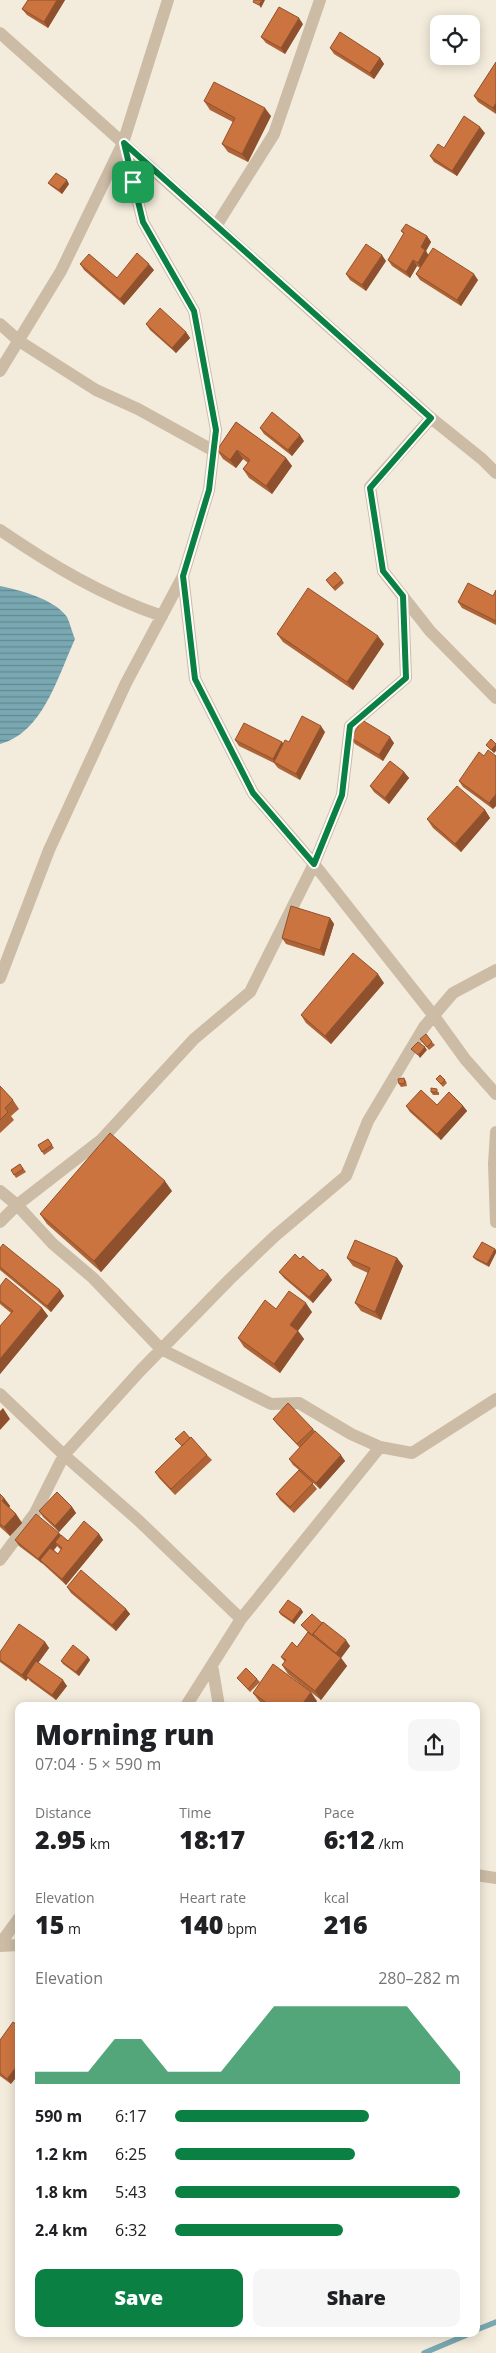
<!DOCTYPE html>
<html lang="en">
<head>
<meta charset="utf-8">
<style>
  :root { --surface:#fff; --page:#f6f6f6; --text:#202124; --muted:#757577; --accent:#0b8043 }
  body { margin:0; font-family:"Open Sans",sans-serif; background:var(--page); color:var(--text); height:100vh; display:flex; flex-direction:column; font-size:19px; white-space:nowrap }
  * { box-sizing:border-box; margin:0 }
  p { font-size:16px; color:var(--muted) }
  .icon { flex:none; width:28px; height:28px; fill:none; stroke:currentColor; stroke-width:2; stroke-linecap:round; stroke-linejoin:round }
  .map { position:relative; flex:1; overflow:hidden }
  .sheet { position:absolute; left:15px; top:1702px; width:465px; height:635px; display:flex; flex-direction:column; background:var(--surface); border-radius:10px; box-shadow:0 2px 12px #0003 }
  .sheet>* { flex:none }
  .controls { position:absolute; left:430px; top:15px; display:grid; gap:10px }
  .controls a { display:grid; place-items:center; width:50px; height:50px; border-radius:10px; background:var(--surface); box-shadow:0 2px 12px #0003; font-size:25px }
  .pin { position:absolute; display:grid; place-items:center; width:42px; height:42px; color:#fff; margin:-21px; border-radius:10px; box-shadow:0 2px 8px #0006 }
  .round { display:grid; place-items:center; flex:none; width:52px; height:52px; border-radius:10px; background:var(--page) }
  .head { display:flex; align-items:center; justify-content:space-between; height:85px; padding:0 20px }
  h1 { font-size:28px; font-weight:800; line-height:38px }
  .figures { display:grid; grid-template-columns:repeat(3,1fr); gap:8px; height:85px; padding:5px 20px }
  .figures div { display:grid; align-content:center }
  .figures b { font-size:25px; font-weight:800 }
  .figures small { font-size:14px; font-weight:400 }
  .figures p { font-size:14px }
  .chart { height:140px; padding:10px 20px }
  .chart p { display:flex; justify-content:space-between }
  .chart svg { width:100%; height:90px; margin-top:5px; fill:var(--accent); opacity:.7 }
  .cta { display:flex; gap:10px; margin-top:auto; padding:10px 20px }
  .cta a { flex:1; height:58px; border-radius:10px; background:var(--accent); color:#fff; font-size:20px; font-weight:800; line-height:58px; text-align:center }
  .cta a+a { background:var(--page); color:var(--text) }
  ul { padding:0 20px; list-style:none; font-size:16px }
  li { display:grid; grid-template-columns:80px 60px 1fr; align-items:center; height:38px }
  li i { height:12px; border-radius:6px; background:var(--accent) }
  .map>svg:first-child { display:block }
  .water { fill:url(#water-rules) }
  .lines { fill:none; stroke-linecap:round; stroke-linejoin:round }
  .stream { stroke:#79a8b2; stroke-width:5.5 }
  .street { stroke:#ccbca6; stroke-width:12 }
  .wall { fill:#af6437; fill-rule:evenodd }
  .shaded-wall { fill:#8f512d }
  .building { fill:#cc7440; stroke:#8f512d }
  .route-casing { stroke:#fff; stroke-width:10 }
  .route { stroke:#0b8043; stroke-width:6 }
</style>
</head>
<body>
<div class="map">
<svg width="496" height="2353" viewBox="0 0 496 2353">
  <defs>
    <pattern id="water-rules" width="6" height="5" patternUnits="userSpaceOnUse" patternTransform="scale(1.25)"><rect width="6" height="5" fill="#79a8b2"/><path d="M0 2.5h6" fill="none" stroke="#648991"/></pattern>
  </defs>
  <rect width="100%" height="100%" fill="#f3ebdb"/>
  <path class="water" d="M 0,586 C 19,590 55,599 67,617 C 70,623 72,632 75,639 C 58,676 43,733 0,744 Z"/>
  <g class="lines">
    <path class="stream" d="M 476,2330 L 496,2322
      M 424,2353 L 469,2334"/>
    <path class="street" d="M 0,33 L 431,418 L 482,459 L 496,473
      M 216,226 L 274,134 L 320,0
      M 0,324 L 19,341 L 96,390 L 138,409 L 214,451
      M 0,371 L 61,271 L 123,143 L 168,0
      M 431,418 L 370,487 L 383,571 L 430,631 L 496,698
      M 0,530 C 51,565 103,596 162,616
      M 403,596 L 406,678 L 350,726 L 342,795 L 314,864 L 434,1016 L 465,1059 L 496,1094
      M 0,978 L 49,850 L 126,683 L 183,576
      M 496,1132 L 494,1164 L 496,1222
      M 0,1191 L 17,1205 L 53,1244 L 93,1278 L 161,1349 L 271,1404 L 299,1403 L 351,1434 L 380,1447
      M 0,1222 L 17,1205 L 101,1140 L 194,1039 L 250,992 L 314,864 L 253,793 L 195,679 L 183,576 L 209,490 L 216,430 L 194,311 L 143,222 L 123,143
      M 0,1394 L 64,1455 L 138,1520 L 241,1619
      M 0,1560 L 35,1513 L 64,1455 L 140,1371 L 230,1279 L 275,1236 L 346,1176 L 368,1121 L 424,1027 L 453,993 L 496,970
      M 212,1665 L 219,1706
      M 186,1706 L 241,1619 L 380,1447 L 412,1453 L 496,1399
      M 476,1875 L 496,1878
      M 0,1944 L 19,1918
      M 0,1946 L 19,1945"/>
  </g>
  <path class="wall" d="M 65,0 L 48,28 L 27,15 L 22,9 Z
    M 303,24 L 285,54 L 266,43 L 261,37 Z
    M 330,48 L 380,58 L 384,64 L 374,79 L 334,54 Z
    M 496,62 L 496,114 L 478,102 L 474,96 Z
    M 204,101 L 271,116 L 248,162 L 228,152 L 222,144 L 233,122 L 210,110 Z
    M 485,133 L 457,176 L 434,162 L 430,156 L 444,148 Z
    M 48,183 L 69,184 L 62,194 L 51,186 Z
    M 401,231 L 427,236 L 431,242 L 426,251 L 428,255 L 478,280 L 461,306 L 420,280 L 416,274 L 420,268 L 417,266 L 410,278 L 392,266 L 388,260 L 404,234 Z
    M 386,261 L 366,291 L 350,280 L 346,274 Z
    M 80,264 L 117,278 L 154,270 L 124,305 L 84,270 Z
    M 146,324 L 186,332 L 190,338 L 176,353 L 150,330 Z
    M 236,422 L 286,458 L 292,466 L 272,494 L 249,478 L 243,469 L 248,463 L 243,459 L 236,468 L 223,459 L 217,450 Z
    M 260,428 L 304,441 L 292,456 L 264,434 Z
    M 326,580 L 342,580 L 344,583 L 335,591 Z
    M 496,590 L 496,625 L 462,608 L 458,602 L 493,596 Z
    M 277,634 L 384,644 L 353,690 L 283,642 Z
    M 325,732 L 300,780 L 278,768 L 274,763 L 239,746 L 235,740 L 282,742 L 283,744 Z
    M 351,738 L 394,743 L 383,761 L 355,744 Z
    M 484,756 L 493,809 L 463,787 L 459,781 Z
    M 404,772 L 409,778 L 389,804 L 374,792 L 370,786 Z
    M 485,810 L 490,818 L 461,852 L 433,828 L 427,819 Z
    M 330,918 L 334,924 L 324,956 L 286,944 L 282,938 Z
    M 384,983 L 331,1044 L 306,1023 L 301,1015 Z
    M 420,1039 L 432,1042 L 435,1045 L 429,1050 Z
    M 404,1078 L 406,1081 L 407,1086 L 401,1087 L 399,1084 Z
    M 436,1079 L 445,1080 L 447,1083 L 443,1087 Z
    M 0,1086 L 13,1100 L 19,1109 L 11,1116 L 14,1120 L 0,1133 Z
    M 431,1092 L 439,1092 L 439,1095 L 433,1095 Z
    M 437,1105 L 463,1106 L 467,1111 L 441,1140 L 410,1112 L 406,1106 Z
    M 48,1139 L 54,1148 L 44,1155 L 38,1145 Z
    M 20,1164 L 26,1172 L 16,1178 L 11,1170 Z
    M 172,1191 L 101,1272 L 47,1224 L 40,1214 Z
    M 482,1242 L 489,1267 L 476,1260 L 473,1257 Z
    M 0,1248 L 60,1290 L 64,1296 L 51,1312 L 0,1270 Z
    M 347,1258 L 397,1258 L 403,1266 L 381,1320 L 361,1311 L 355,1303 L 368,1273 L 353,1266 Z
    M 300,1259 L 320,1271 L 328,1274 L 332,1280 L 313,1303 L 284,1278 L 279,1272 Z
    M 0,1286 L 42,1308 L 48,1316 L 0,1374 L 0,1326 L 11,1313 L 0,1304 Z
    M 276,1309 L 312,1312 L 298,1331 L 304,1339 L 280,1373 L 244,1347 L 238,1338 Z
    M 273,1419 L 313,1429 L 345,1461 L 320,1489 L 309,1479 L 317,1489 L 294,1513 L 280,1500 L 276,1494 L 299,1470 L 293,1465 L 289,1459 L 300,1448 L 277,1424 Z
    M 190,1438 L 212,1460 L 175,1495 L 159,1478 L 155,1472 Z
    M 0,1494 L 4,1498 L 10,1506 L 9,1508 L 16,1514 L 22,1523 L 10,1536 L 0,1527 Z
    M 72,1507 L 76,1513 L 59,1532 L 43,1517 L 39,1511 Z
    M 59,1533 L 61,1535 L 68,1541 L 99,1534 L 103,1540 L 66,1585 L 43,1564 L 19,1546 L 15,1540 ZM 57,1546 L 61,1550 L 58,1554 L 54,1550 Z
    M 67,1587 L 126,1609 L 130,1614 L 116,1631 L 71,1593 Z
    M 301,1609 L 303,1612 L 294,1624 L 281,1615 L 279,1612 Z
    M 301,1625 L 350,1646 L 341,1658 L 347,1666 L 321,1700 L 288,1674 L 282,1665 L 285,1662 L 281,1657 L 297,1647 L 308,1632 Z
    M 45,1642 L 49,1648 L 38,1663 L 67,1686 L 56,1700 L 30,1681 L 28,1678 L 26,1681 L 0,1662 L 0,1652 Z
    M 88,1657 L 90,1660 L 79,1676 L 63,1664 L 61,1661 Z
    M 237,1678 L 257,1679 L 260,1682 L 250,1692 Z
    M 253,1693 L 317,1701 L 313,1706 L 265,1706 L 259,1701 Z
    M 0,2040 L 11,2084 L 0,2076 Z"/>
  <path class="shaded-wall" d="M 57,0 L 65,0 L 48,28 L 44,22 Z
    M 262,0 L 265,0 L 261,8 L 259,5 Z
    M 299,18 L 303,24 L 285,54 L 281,48 Z
    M 380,58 L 384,64 L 374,79 L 370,73 Z
    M 496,103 L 496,113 L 493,108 Z
    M 265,108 L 271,116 L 248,162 L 242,154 Z
    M 480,127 L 485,133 L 457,176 L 452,171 Z
    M 67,180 L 69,184 L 62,194 L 59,190 Z
    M 427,236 L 431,242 L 426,251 L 429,256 L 422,269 L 418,263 L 421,247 Z
    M 382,255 L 386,261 L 366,291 L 362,285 Z
    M 413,260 L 417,266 L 410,278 L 406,272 Z
    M 149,264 L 154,270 L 124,305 L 120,299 Z
    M 474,274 L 478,280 L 461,306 L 457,300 Z
    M 186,332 L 190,338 L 176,353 L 172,348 Z
    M 300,435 L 304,441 L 292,456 L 288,450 Z
    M 237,450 L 243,459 L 236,468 L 230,460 Z
    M 286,458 L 292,466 L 272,494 L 266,486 Z
    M 378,636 L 384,644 L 353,690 L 347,682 Z
    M 321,726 L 325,732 L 300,780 L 296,774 Z
    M 390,737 L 394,743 L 383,761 L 379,755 Z
    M 282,742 L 286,748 L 277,765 L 273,759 Z
    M 496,745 L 496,751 L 494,753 L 491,750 Z
    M 404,772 L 409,778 L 389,804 L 385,798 Z
    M 496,794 L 496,806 L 493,809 L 489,803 Z
    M 485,810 L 490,818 L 461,852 L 455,844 Z
    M 330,918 L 334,924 L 324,956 L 320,950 Z
    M 378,974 L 384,983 L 331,1044 L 325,1036 Z
    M 425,1047 L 427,1050 L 420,1058 L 418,1055 Z
    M 463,1106 L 467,1111 L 441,1140 L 437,1134 Z
    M 165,1181 L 172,1191 L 101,1272 L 94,1261 Z
    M 495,1249 L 496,1250 L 496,1253 L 489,1267 L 487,1264 Z
    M 397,1258 L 403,1266 L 381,1320 L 375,1312 Z
    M 328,1274 L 332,1280 L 313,1303 L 309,1297 Z
    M 60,1290 L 64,1296 L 51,1312 L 47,1306 Z
    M 306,1303 L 312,1312 L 296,1333 L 290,1325 Z
    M 42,1308 L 48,1316 L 0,1374 L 0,1359 Z
    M 298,1331 L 304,1339 L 280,1373 L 274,1364 Z
    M 3,1408 L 10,1419 L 0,1430 L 0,1411 Z
    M 341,1455 L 345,1461 L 320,1489 L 316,1483 Z
    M 4,1498 L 10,1506 L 8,1509 L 2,1501 Z
    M 72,1507 L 76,1513 L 59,1532 L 55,1526 Z
    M 16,1514 L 22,1523 L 10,1536 L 4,1527 Z
    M 59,1533 L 63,1539 L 55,1542 L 57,1546 L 43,1563 L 40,1560 L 42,1564 L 38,1559 Z
    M 99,1534 L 103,1540 L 66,1585 L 62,1579 Z
    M 126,1609 L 130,1614 L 116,1631 L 112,1625 Z
    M 301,1609 L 303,1612 L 294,1624 L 292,1621 Z
    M 346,1640 L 350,1646 L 341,1658 L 347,1666 L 321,1700 L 315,1691 L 340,1659 L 336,1653 Z
    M 45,1642 L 49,1648 L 28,1677 L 26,1676 L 28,1678 L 26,1681 L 22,1675 Z
    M 88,1657 L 90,1660 L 79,1676 L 76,1672 Z
    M 63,1680 L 67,1686 L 56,1700 L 52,1695 Z
    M 311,1692 L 317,1701 L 313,1706 L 301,1706 Z
    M 19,2063 L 19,2074 L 11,2084 L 7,2079 Z"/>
  <path class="building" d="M 28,0 L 57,0 L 44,22 L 22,9 Z
    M 254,0 L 262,0 L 259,5 L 253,2 Z
    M 279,7 L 299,18 L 281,48 L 261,37 Z
    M 340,32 L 380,58 L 370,73 L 330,48 Z
    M 496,62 L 496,103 L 493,108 L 474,96 Z
    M 214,82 L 265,108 L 242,154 L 222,144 L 235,118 L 204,101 Z
    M 464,116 L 480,127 L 452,171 L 430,156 L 438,144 L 444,148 Z
    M 56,173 L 67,180 L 59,190 L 48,183 Z
    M 406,224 L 427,236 L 421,247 L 425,250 L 418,263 L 413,260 L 406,272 L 388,260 L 404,233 L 401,231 Z
    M 366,244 L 382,255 L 362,285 L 346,274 Z
    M 433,248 L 474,274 L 457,300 L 416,274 Z
    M 137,253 L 149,264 L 120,299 L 80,264 L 89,254 L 117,278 Z
    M 160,308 L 186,332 L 172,348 L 146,324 Z
    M 272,412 L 300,435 L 288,450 L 260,428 Z
    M 236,422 L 286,458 L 266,486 L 243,469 L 250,460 L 237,450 L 230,460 L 217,450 Z
    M 335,572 L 342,580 L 333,588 L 326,580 Z
    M 468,583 L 493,596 L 496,590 L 496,621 L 458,602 Z
    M 308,588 L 378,636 L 347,682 L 277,634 Z
    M 302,716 L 321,726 L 296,774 L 274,762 L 285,740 L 289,742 Z
    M 362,720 L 390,737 L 379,755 L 351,738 Z
    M 244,723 L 282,742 L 273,759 L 235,740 Z
    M 491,739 L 496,744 L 496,745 L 491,750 L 486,745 Z
    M 488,750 L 496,756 L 496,794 L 489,803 L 459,781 L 479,752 L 484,756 Z
    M 390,761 L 404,772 L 385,798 L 370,786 Z
    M 457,786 L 485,810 L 455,844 L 427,819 Z
    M 291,906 L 330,918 L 320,950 L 282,938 Z
    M 353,953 L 378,974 L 325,1036 L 301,1015 Z
    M 426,1034 L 432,1042 L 427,1047 L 420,1039 Z
    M 418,1042 L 425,1047 L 418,1055 L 411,1049 Z
    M 440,1075 L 445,1080 L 441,1084 L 436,1079 Z
    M 404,1078 L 405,1083 L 399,1084 L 398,1079 Z
    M 0,1086 L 13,1100 L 5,1108 L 8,1112 L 0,1120 Z
    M 431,1088 L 437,1089 L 437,1092 L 431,1092 Z
    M 421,1090 L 437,1105 L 449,1092 L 463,1106 L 437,1134 L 406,1106 Z
    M 110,1133 L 165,1181 L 94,1261 L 40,1214 Z
    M 48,1139 L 52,1145 L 42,1152 L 38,1145 Z
    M 20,1164 L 23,1169 L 14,1175 L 11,1170 Z
    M 355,1240 L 397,1258 L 375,1312 L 355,1303 L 370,1268 L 347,1258 Z
    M 482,1242 L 495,1249 L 487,1264 L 473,1257 Z
    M 3,1244 L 60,1290 L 47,1306 L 0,1267 L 0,1248 Z
    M 295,1254 L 300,1259 L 303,1256 L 320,1271 L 322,1269 L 328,1274 L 309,1297 L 279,1272 Z
    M 6,1278 L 42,1308 L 0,1359 L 0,1326 L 13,1311 L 0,1301 L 0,1286 Z
    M 289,1291 L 306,1303 L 290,1325 L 298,1331 L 274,1364 L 238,1338 L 265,1300 L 276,1309 Z
    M 288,1403 L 313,1429 L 297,1444 L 273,1419 Z
    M 184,1431 L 190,1438 L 182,1446 L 175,1439 Z
    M 315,1431 L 341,1455 L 316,1483 L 289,1459 Z
    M 191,1437 L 207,1455 L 171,1489 L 155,1472 Z
    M 299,1470 L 313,1483 L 290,1507 L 276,1494 Z
    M 57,1492 L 72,1507 L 55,1526 L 39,1511 Z
    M 0,1494 L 4,1498 L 2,1501 L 16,1514 L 4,1527 L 0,1524 Z
    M 36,1514 L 59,1533 L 38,1559 L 15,1540 Z
    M 84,1521 L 99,1534 L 62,1579 L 40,1560 L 50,1548 L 58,1554 L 62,1548 L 55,1542 L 61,1535 L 68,1541 Z
    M 81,1570 L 126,1609 L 112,1625 L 67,1587 Z
    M 288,1600 L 301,1609 L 292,1621 L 279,1612 Z
    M 312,1614 L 322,1623 L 312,1635 L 301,1625 Z
    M 323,1622 L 346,1640 L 336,1653 L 313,1634 Z
    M 19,1624 L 45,1642 L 22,1675 L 0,1660 L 0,1652 Z
    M 308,1632 L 341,1658 L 315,1691 L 282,1665 L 286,1660 L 281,1657 L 292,1642 L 297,1647 Z
    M 73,1645 L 88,1657 L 76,1672 L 61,1661 Z
    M 36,1661 L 63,1680 L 52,1695 L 26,1676 Z
    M 273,1664 L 311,1692 L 301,1706 L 271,1706 L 253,1693 Z
    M 246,1668 L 257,1679 L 248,1689 L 237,1678 Z
    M 13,2022 L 19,2026 L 19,2063 L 7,2079 L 0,2073 L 0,2040 Z"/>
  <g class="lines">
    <g class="route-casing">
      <path id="route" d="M 124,143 L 431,418 L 370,488 L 383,571 L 403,596 L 406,678 L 350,726 L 342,795 L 314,864 L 253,793 L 195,679 L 183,576 L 209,490 L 216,430 L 194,311 L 143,222 Z"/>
    </g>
    <use href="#route" class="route"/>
  </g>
</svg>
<div class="controls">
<a><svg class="icon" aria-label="locate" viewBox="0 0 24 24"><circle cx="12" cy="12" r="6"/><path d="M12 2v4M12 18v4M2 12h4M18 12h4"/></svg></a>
</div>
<div class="pin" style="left:133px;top:182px;background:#1e9e55"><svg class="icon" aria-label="arrive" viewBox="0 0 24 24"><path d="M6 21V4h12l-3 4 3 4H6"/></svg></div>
<section class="sheet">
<div class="head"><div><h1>Morning run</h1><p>07:04 · 5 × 590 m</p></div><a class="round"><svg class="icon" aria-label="share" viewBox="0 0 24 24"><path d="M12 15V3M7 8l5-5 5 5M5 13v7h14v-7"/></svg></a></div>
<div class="figures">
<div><p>Distance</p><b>2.95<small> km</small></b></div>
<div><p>Time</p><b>18:17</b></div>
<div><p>Pace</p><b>6:12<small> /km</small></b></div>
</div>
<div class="figures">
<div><p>Elevation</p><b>15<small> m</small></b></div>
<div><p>Heart rate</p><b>140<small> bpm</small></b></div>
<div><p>kcal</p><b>216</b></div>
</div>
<div class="chart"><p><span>Elevation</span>280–282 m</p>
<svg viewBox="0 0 160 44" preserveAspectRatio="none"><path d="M0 44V38L10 38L20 38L30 22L40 22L50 38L60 38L70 38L80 22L90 6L100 6L110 6L120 6L130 6L140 6L150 22L160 38V44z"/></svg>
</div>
<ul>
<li><b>590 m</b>6:17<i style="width:68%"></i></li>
<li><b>1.2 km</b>6:25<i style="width:63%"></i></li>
<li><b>1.8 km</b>5:43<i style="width:100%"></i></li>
<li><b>2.4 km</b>6:32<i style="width:59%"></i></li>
</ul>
<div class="cta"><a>Save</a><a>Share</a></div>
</section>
</div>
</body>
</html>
